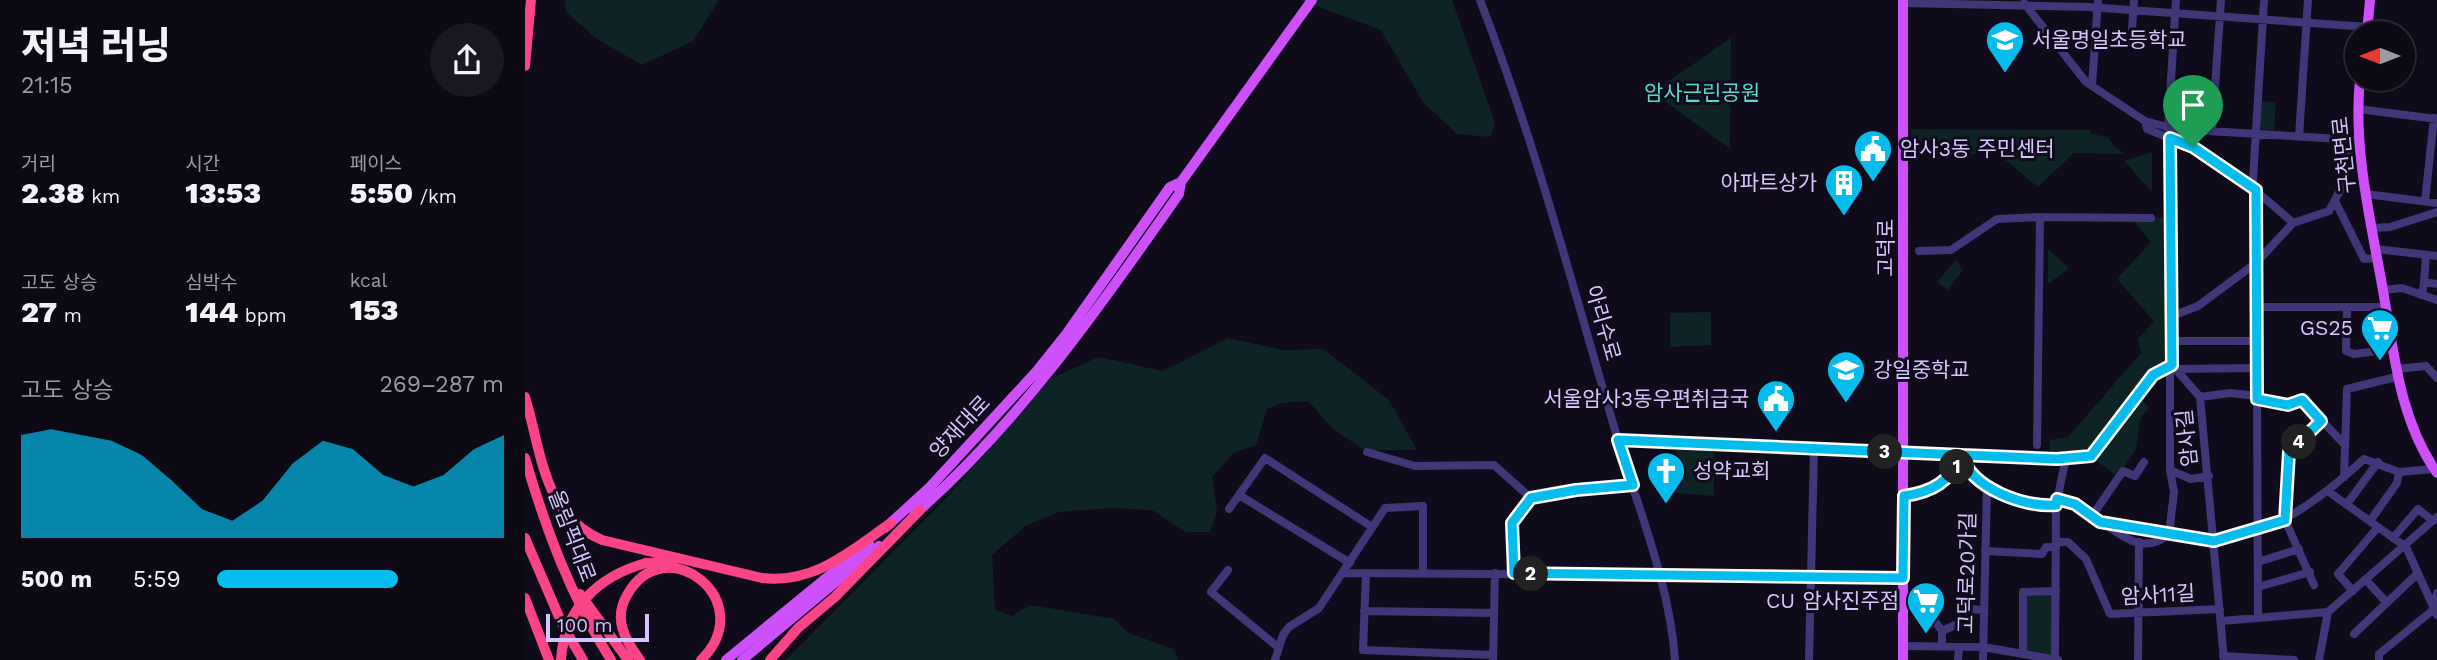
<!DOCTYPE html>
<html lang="ko">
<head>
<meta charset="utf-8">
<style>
  :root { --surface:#0c0814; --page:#1a1622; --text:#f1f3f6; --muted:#9a9aa0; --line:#2c2934; --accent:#05bcec }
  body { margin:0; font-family:"Work Sans","Noto Sans KR",sans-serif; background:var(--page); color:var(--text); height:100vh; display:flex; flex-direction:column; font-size:26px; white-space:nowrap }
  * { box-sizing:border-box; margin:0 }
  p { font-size:23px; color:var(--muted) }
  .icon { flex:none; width:38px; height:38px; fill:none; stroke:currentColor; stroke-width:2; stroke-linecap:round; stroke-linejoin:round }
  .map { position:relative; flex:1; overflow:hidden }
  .sheet { display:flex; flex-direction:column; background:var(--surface); width:525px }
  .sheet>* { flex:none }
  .needle { width:46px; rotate:270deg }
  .buttons { position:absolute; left:1820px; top:21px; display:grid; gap:14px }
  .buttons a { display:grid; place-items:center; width:70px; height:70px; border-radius:50%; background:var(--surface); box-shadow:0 2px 5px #0004,0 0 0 2px var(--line); font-size:35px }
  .scale { position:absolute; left:21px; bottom:18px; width:103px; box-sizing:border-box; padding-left:7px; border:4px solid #d3c6fe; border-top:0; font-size:19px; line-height:24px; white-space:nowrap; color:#d3c6fe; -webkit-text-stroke:5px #100b1b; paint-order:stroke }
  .pin { position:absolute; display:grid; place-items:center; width:60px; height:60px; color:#fff; margin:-72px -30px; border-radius:50% 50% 50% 0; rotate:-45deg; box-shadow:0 0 7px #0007 }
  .pin .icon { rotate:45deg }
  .km { position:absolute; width:35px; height:35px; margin:-18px; border-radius:50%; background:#222; color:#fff; font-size:19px; line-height:35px; text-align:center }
  .round { display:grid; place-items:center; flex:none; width:74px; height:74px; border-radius:37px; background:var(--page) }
  .headline { display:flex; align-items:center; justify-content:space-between; height:119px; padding:0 21px }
  h1 { font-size:38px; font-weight:800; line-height:52px }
  .stats { display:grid; grid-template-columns:repeat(3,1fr); gap:10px; height:119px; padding:7px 21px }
  .stats div { display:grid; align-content:center }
  .stats b { font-size:30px; font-weight:800 }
  .stats small { font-size:19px; font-weight:400 }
  .stats p { font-size:19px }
  .chart { height:196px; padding:14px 21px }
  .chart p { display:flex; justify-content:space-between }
  .chart svg { width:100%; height:126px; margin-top:7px; fill:var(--accent); opacity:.7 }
  ul { padding:0 21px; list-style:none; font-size:23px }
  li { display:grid; grid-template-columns:112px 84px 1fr; align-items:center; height:52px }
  li i { height:18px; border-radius:9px; background:var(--accent) }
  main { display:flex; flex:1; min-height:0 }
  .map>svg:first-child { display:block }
  .green { fill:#0e2325 }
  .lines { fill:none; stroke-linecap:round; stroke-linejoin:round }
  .minor { stroke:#403779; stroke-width:8 }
  .major { stroke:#cd50fb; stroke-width:10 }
  .highway { stroke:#fb4488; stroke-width:10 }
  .highway-bridge { stroke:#fb4488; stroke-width:10 }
  .route-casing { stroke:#fff; stroke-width:14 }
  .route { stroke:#05bcec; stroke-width:9 }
  .labels { text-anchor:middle; stroke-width:6; stroke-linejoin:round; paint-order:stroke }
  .poi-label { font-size:21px; fill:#d3c6fe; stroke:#100b1b; text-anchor:start }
  .park-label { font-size:21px; fill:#55dbc8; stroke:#100b1b }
  .street-label { font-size:21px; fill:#d3c6fe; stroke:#100b1b }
</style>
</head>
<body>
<main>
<section class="sheet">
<div class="headline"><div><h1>저녁 러닝</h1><p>21:15</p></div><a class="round"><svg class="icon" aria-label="share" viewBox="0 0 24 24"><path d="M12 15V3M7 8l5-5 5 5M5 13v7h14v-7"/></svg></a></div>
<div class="stats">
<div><p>거리</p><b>2.38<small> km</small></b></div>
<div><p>시간</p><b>13:53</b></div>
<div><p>페이스</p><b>5:50<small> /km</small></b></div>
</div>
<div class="stats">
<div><p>고도 상승</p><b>27<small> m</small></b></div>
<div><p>심박수</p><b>144<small> bpm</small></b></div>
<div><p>kcal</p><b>153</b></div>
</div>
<div class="chart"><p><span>고도 상승</span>269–287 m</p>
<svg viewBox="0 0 160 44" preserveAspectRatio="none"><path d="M0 44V8L10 6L20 8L30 10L40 15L50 24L60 34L70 38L80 31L90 18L100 10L110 13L120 22L130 26L140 22L150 13L160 8V44z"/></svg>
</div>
<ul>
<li><b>500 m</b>5:59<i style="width:63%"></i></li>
</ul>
</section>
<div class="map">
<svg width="1912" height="660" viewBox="0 0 1912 660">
  <rect width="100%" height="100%" fill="#100b1b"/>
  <path class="green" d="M 40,0 L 194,0 L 168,41 L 117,65 L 72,39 L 41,12 Z
    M 775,0 L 927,0 L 970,123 L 965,137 L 932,134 L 898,102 L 856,30 Z
    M 1206,38 L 1205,149 L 1128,92 Z
    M 1735,101 L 1751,102 L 1749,130 L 1738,130 L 1734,124 Z
    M 1386,129 L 1566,130 L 1566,134 L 1583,137 L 1589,146 L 1600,154 L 1549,153 L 1513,187 L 1473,154 L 1386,154 Z
    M 1627,152 L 1627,192 L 1599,161 Z
    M 1644,217 L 1647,365 L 1628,375 L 1566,456 L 1525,456 L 1525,440 L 1543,437 L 1616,353 L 1613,339 L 1629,321 L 1592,279 L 1626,242 L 1606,218 Z
    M 1523,249 L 1544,268 L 1523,284 Z
    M 1431,260 L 1438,270 L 1423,290 L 1412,282 Z
    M 1186,312 L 1186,345 L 1145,347 L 1145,313 Z
    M 703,338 L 758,350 L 798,349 L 864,400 L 892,450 L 839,450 L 808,429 L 783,401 L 757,403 L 742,409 L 731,445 L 709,453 L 687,477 L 692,512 L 685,532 L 660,532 L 627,510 L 585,508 L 534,512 L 500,526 L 467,555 L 470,610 L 487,616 L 505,605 L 589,619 L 603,633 L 649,649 L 653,660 L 261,660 L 428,491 L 525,379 L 573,357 L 638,371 Z
    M 1613,396 L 1624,407 L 1615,420 L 1611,449 L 1593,476 L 1567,458 Z
    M 1151,447 L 1186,449 L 1189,454 L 1189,496 L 1151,493 Z
    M 1528,595 L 1527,657 L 1501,652 L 1502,596 Z"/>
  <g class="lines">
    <path class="minor" d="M 955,0 C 1011,144 1049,292 1093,440 C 1114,511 1145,585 1150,660
      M 1378,3 L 1563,7 L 1843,27
      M 1499,3 L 1561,82 L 1620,121 L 1650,129 L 1833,140
      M 1606,45 L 1609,0
      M 1567,86 L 1573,0
      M 1833,109 L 1912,119
      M 1620,121 L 1622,129 C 1680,151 1723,182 1768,223
      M 1643,128 L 1651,0
      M 1687,131 L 1696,0
      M 1774,137 L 1783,0
      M 1728,180 L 1739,0
      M 1731,190 L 1733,618
      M 1841,194 L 1912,203
      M 1810,201 L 1839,259 L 1852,258
      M 1900,201 L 1909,118
      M 1515,217 L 1626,218
      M 1847,228 L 1865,227 L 1912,212
      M 1851,249 L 1912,256
      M 1394,251 L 1426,250 L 1472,219 L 1515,217 L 1512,445
      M 1899,282 L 1901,255
      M 1858,290 L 1877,288 L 1912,300
      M 1897,295 L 1899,282 L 1912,284
      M 1732,307 L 1861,307
      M 1822,307 L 1821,351 L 1829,354 L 1868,349
      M 1647,316 L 1673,306 L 1731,263 L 1768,223 L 1804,211 L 1817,187 L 1823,152 L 1833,140
      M 1647,341 L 1732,341
      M 1647,365 L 1675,397 L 1699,660
      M 1650,369 L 1732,368
      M 1871,369 L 1901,366 L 1912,378
      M 1675,397 L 1705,393 L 1732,396
      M 1732,399 L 1763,405 L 1777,400 L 1820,445
      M 1093,440 L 1532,459 L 1566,456 L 1628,375 L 1647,365
      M 842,452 L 890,466 L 969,465 L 1006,498 L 1050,490 L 1108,485
      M 1437,455 C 1445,488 1500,508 1531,505
      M 1645,470 L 1666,479 L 1684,476
      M 1819,477 L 1822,389 L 1871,377
      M 1804,492 L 1881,547 L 1912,615
      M 714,495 L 825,563
      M 1379,496 C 1407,492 1425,482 1437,455
      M 1532,499 C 1538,501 1544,501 1549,503 C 1578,515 1610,564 1644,534 L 1649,492 L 1645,470 L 1645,138
      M 1822,504 L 1853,462
      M 704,509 L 740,458 L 847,527
      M 1567,516 L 1598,471 L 1610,476 L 1619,462
      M 1845,521 L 1872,483 L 1874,472
      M 1578,522 C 1612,525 1658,543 1690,540 C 1749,535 1797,498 1839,459 L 1874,472 L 1909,469
      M 1868,538 L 1893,509 L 1908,521
      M 1531,542 L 1543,542 L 1561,559 L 1585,614 L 1695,609
      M 1460,551 L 1517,554 L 1521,547 L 1531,547
      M 1733,562 L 1774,549
      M 703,570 L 686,592 L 754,648
      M 818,573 L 1378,577
      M 841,573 L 838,650 L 968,655
      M 989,573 L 987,523 L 1006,498
      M 1841,580 L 1862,603
      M 1789,585 L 1760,520 L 1764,452 L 1796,421
      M 1733,587 L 1785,572
      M 1828,591 L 1813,574 L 1853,527
      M 1378,606 L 1399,606 L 1417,631 L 1417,647
      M 839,611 L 969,613
      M 1696,621 L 1803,612 L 1912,517
      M 1417,631 L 1441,620 L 1444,609 L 1459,610
      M 1829,634 L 1892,574
      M 1378,646 L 1458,647 L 1533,660
      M 1498,654 L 1498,592 L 1531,591
      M 1698,656 L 1769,660
      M 750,660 L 758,635 L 764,627 L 794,608 L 860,508 L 898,506 L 898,573
      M 968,660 L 970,573
      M 1284,660 L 1289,448
      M 1433,660 L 1434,647
      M 1458,660 L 1462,486
      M 1530,660 L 1531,505 L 1541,458
      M 1613,660 L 1614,542
      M 1794,660 L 1803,612
      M 1854,660 L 1854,654 L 1908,610 L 1912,593"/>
    <path class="major" d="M 1378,0 L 1378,660
      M 1842,33 L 1845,0
      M 1835,79 C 1828,148 1845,217 1857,285 C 1869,350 1873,417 1912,473
      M 389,515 C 494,423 574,308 654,194 L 656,182
      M 360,528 L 405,487 L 510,373 L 542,333 L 645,187 L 656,182 L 787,0
      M 201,660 L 344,543
      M 217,660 L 354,546"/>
    <path class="highway" d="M 0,66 L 6,0
      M 0,397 C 17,452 17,514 77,540 L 237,578 C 290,584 325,551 366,523
      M 0,458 C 21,530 46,597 86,660
      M 0,538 L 38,626 L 58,660
      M 121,563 L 148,562
      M 55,594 L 103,660
      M 0,598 L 24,660
      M 115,660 C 100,640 88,619 102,595 C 140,527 236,601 176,660
      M 245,660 L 273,628 L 310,597 L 395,510"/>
    <path class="highway-bridge" d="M 36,660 C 39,609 73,576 121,563"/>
  </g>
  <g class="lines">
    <g class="route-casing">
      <path id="route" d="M 1668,147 L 1645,138 L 1647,365 L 1628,375 L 1566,456 L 1532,459 L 1437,455 C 1425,482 1407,492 1379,496 L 1378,578 L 989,573 L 987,523 L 1006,498 L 1051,490 L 1108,485 L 1093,440 L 1437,455 C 1445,488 1500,508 1531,505 L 1532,499 L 1550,504 L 1575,522 L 1689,541 L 1760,520 L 1764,452 L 1796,421 L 1777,400 L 1763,405 L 1732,399 L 1731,190 L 1668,147"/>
    </g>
    <use href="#route" class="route"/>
  </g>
  <defs>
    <g id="school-pin" transform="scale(2.0125)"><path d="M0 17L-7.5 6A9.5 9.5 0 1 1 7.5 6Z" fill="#05bcec" stroke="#100b1b"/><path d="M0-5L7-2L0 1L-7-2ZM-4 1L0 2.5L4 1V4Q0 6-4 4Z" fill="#fff"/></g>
    <g id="civic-pin" transform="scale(2.0125)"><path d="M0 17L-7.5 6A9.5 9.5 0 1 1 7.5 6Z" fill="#05bcec" stroke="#100b1b"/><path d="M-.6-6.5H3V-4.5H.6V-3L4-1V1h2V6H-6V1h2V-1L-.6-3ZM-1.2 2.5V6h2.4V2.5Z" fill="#fff"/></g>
    <g id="building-pin" transform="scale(2.0125)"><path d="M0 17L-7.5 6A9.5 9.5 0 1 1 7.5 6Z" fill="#05bcec" stroke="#100b1b"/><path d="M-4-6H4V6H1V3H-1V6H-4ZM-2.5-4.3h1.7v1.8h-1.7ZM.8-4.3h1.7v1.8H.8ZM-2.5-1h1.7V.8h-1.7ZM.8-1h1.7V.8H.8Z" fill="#fff"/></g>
    <g id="supermarket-pin" transform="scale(2.0125)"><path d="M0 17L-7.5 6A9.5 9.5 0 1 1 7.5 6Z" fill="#05bcec" stroke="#100b1b"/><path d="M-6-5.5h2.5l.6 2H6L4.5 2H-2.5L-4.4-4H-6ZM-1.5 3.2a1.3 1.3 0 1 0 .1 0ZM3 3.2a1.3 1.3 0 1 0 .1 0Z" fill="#fff"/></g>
    <g id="church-pin" transform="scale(2.0125)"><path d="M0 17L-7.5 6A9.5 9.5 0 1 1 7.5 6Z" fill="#05bcec" stroke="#100b1b"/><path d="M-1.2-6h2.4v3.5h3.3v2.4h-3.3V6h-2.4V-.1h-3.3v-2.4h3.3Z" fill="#fff"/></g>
  </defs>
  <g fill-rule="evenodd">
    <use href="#school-pin" x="1480" y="40"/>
    <use href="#civic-pin" x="1348" y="149"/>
    <use href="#building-pin" x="1319" y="183"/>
    <use href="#supermarket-pin" x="1855" y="328"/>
    <use href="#school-pin" x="1321" y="370"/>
    <use href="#civic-pin" x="1251" y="399"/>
    <use href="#church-pin" x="1141" y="471"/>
    <use href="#supermarket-pin" x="1401" y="601"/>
  </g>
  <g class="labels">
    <g class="poi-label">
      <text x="1507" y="47">서울명일초등학교</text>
      <text x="1375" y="156">암사3동 주민센터</text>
      <text x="1292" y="190" text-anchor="end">아파트상가</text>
      <text x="1828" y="335" text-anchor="end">GS25</text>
      <text x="1348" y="377">강일중학교</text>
      <text x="1224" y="406" text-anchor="end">서울암사3동우편취급국</text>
      <text x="1168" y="478">성약교회</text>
      <text x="1374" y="608" text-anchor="end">CU 암사진주점</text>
    </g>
    <g class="park-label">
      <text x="1177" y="100">암사근린공원</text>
    </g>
    <g class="street-label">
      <text transform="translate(1819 155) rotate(-96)" y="7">구천면로</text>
      <text transform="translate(1361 248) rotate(-90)" y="7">고덕로</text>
      <text transform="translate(1078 323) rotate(74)" y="7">아리수로</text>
      <text transform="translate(435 427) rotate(-47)" y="7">양재대로</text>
      <text transform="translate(1662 438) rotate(-96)" y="7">암사길</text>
      <text transform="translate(47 536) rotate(69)" y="7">올림픽대로</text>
      <text transform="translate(1442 573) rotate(-89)" y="7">고덕로20가길</text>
      <text transform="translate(1633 595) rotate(-3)" y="7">암사11길</text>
    </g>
  </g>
</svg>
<div class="buttons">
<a><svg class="needle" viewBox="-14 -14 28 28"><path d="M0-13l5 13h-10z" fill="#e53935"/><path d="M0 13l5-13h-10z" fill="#9a9aa0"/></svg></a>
</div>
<div class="scale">100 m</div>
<div class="pin" style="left:1668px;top:147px;background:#1e9e55"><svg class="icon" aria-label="arrive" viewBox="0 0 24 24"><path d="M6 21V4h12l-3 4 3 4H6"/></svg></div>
<b class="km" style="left:1432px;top:467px">1</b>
<b class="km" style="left:1006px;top:574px">2</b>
<b class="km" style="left:1360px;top:452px">3</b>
<b class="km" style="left:1774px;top:442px">4</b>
</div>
</main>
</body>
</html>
